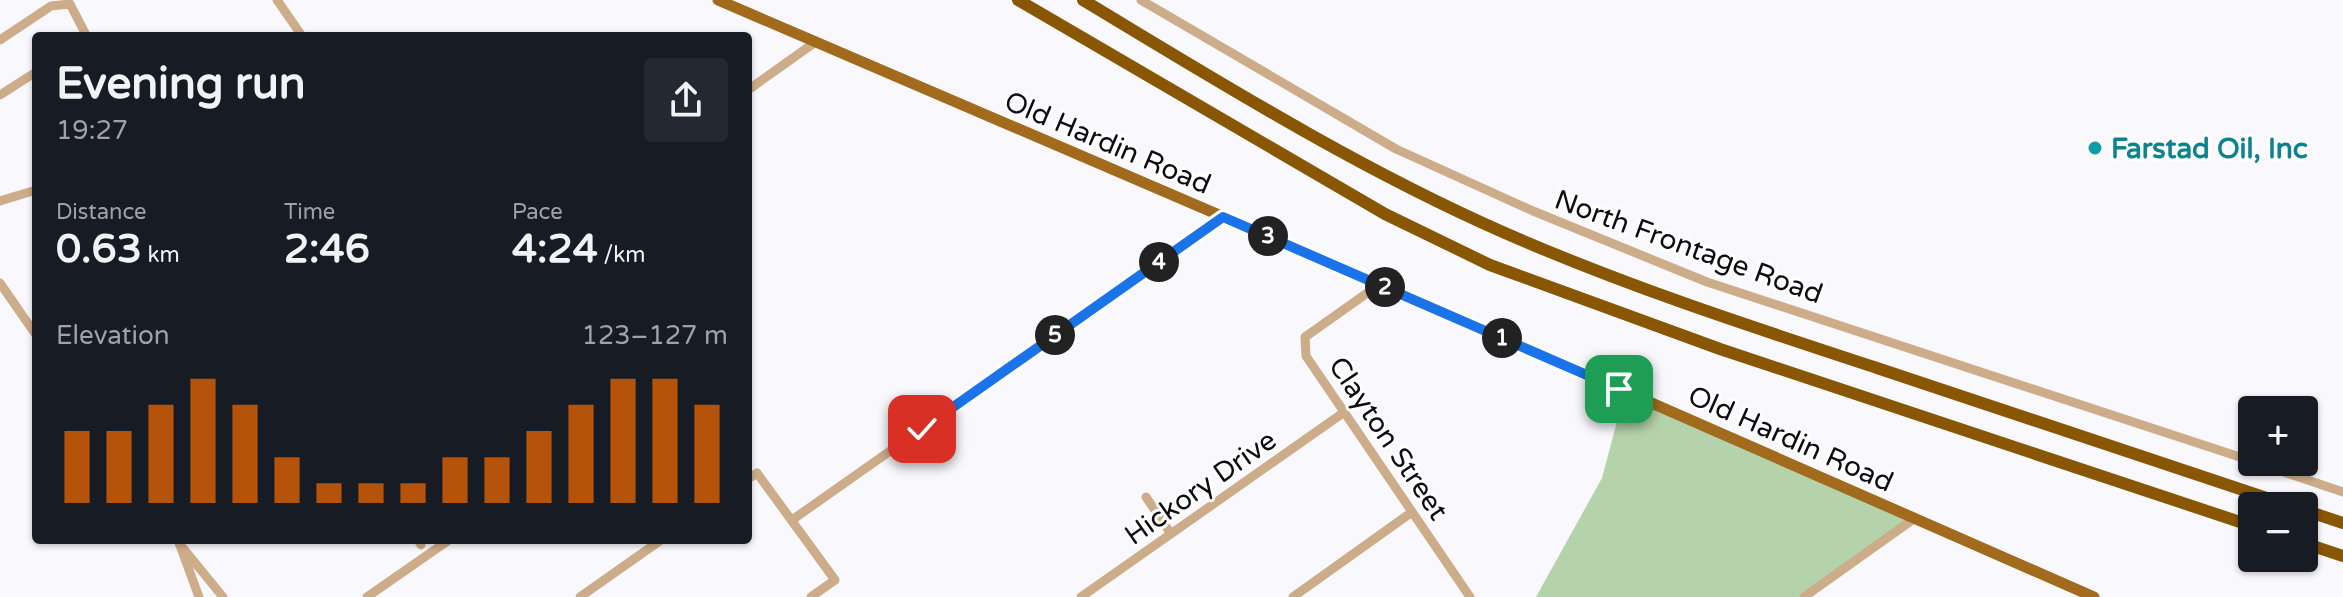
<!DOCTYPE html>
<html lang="en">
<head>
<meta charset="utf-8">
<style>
  :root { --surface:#171b24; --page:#242831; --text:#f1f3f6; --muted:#9ea1a6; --accent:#b45309 }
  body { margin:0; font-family:"Varela Round",sans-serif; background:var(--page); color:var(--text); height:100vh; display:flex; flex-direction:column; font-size:30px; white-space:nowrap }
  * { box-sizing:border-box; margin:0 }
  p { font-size:26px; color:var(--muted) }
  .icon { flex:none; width:44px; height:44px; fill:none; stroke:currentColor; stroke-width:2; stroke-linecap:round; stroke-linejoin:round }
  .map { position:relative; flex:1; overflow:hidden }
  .sheet { position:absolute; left:32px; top:32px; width:720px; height:512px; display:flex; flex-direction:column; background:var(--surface); border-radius:8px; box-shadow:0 2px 6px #0004 }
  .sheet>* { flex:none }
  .tools { position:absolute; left:2238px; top:396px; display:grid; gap:16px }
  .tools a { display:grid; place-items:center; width:80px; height:80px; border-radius:8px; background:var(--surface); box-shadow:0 2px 6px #0004; font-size:40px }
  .pin { position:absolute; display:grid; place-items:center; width:68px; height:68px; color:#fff; margin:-34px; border-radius:16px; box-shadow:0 4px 12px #0006 }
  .km { position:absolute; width:40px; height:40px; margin:-20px; border-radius:50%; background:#222; color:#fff; font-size:22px; line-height:40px; text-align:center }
  .round { display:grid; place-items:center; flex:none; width:84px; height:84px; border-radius:8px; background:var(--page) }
  .summary { display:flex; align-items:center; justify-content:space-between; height:136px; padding:0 24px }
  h1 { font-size:44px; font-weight:700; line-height:60px }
  .metrics { display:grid; grid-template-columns:repeat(3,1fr); gap:12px; height:136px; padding:8px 24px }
  .metrics div { display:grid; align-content:center }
  .metrics b { font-size:40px; font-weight:700 }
  .metrics small { font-size:22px; font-weight:400 }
  .metrics p { font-size:22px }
  .chart { height:224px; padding:16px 24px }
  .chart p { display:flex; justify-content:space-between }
  .chart svg { width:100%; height:144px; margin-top:8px; stroke:var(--accent); stroke-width:6 }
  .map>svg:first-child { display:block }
  .green { fill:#b5d3aa }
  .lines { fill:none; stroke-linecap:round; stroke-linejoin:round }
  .minor { stroke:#ccac89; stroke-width:9 }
  .major { stroke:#a26a1c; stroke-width:11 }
  .highway { stroke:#895604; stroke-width:12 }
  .route-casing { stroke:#fff; stroke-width:16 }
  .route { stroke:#1a73e8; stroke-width:10 }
  .culture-dot { fill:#0f9aa8; stroke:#fff; stroke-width:3 }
  .labels { text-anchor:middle; stroke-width:6; stroke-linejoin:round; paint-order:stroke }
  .street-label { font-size:28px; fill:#0d0c12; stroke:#fff }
  .culture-label { font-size:28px; font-weight:bold; fill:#0d838f; stroke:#fff; text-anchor:start }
</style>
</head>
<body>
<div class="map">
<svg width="2343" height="597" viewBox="0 0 2343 597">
  <rect width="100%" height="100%" fill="#f9f9fd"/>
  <path class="green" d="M 1625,391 L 1915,518 L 1804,597 L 1536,597 L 1602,478 Z"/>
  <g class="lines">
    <path class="minor" d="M 277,0 L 302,36
      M 1141,0 L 1396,149 L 1533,211 L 1707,282 L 2252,461
      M 0,40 L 51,6 L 70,4 L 85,33 L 84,36
      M 748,90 L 814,43
      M 0,95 L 36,72
      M 0,201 L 36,190
      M 0,283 L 36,335
      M 1380,284 L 1305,337 L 1306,356 L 1470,597
      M 2254,462 L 2343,492
      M 748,479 L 757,473 L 835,580 L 811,597
      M 1146,497 L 1171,534
      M 792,520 L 1223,217
      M 178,540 L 199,597
      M 418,540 L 421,545
      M 183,548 L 223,597
      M 367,597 L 449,540
      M 580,597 L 661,540
      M 1081,597 L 1343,413
      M 1293,597 L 1412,512
      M 1804,597 L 1915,518"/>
    <path class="major" d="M 718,0 L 1380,284 L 2094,597"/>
    <path class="highway" d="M 1018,0 L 1385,214 L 1490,265 L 1720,349 L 2252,526
      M 1083,0 C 1221,83 1357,168 1505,233 C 1626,286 1752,327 1877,368 C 2015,414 2153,460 2291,506
      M 2304,510 L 2343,523
      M 2304,543 L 2343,556"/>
  </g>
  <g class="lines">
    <g class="route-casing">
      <path id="route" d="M 922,429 L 1223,217 L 1619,389"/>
    </g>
    <use href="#route" class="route"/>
  </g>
  <circle class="culture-dot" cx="2095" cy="148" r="8"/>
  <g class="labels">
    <g class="street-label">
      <text transform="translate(1108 142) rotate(23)" y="10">Old Hardin Road</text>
      <text transform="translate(1689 246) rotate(20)" y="10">North Frontage Road</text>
      <text transform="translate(1389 438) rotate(56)" y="10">Clayton Street</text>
      <text transform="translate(1791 438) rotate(24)" y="10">Old Hardin Road</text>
      <text transform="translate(1200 487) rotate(-35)" y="10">Hickory Drive</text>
    </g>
    <g class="culture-label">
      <text x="2111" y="158">Farstad Oil, Inc</text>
    </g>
  </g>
</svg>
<div class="tools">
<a>+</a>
<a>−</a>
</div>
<div class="pin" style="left:1619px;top:389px;background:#1e9e55"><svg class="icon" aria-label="arrive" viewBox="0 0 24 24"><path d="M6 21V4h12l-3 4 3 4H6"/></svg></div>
<div class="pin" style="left:922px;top:429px;background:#d93025"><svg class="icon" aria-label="check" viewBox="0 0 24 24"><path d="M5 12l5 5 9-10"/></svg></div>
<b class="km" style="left:1502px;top:338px">1</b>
<b class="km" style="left:1385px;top:287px">2</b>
<b class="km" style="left:1268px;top:236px">3</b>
<b class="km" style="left:1159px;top:262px">4</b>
<b class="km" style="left:1055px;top:335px">5</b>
<section class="sheet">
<div class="summary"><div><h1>Evening run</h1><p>19:27</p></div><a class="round"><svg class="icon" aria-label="share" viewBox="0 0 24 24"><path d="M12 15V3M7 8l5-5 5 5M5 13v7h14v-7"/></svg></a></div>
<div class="metrics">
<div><p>Distance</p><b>0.63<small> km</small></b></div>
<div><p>Time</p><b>2:46</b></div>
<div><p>Pace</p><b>4:24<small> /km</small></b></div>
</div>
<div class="chart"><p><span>Elevation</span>123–127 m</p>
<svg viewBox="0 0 160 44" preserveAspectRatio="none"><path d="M5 44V22M15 44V22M25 44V14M35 44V6M45 44V14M55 44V30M65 44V38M75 44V38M85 44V38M95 44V30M105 44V30M115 44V22M125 44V14M135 44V6M145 44V6M155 44V14"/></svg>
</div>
</section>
</div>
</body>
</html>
